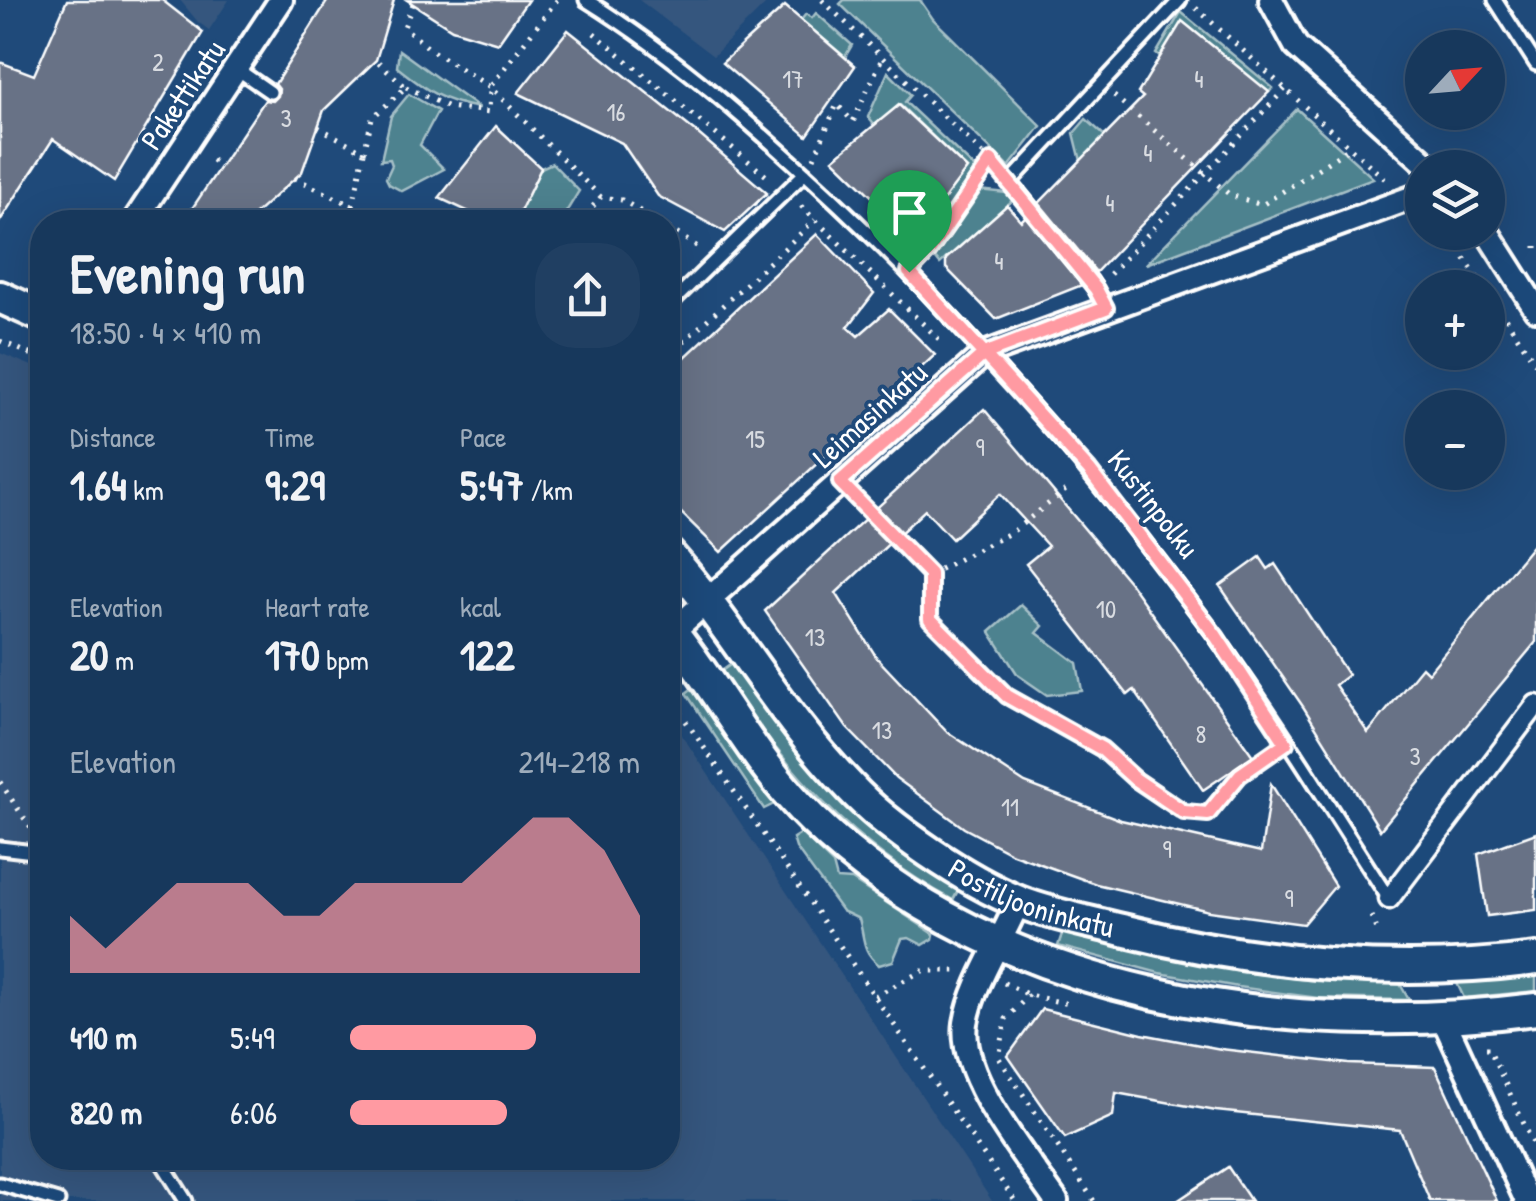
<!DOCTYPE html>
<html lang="en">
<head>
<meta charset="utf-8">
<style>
  :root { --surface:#17385c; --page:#203f62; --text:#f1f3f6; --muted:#9eacbb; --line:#365272; --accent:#ff9aa2 }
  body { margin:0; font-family:"Patrick Hand",sans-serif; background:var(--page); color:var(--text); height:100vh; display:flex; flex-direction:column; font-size:38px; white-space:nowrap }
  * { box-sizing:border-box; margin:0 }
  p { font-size:32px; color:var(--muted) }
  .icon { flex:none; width:55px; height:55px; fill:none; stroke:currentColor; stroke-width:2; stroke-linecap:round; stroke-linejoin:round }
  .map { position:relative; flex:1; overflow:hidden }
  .side { position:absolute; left:30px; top:210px; width:650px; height:960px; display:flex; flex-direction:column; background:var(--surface); border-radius:40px; box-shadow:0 10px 40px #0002,0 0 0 2px var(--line) }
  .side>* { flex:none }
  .needle { width:65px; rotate:64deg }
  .fabs { position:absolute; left:1405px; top:30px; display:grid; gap:20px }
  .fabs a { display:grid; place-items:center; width:100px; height:100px; border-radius:50%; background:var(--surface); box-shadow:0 10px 40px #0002,0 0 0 2px var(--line); font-size:50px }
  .pin { position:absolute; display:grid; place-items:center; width:85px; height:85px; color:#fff; margin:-102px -42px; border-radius:50% 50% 50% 0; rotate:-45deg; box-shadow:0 0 10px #0007 }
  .pin .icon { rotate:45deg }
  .round { display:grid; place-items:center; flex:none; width:105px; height:105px; border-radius:40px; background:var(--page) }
  .overview { display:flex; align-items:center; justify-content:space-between; height:170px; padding:0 40px }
  h1 { font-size:55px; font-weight:700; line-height:75px }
  .stats { display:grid; grid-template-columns:repeat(3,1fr); gap:15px; height:170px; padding:10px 40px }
  .stats div { display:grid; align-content:center }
  .stats b { font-size:42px; font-weight:700 }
  .stats small { font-size:28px; font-weight:400 }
  .stats p { font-size:28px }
  .chart { height:280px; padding:20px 40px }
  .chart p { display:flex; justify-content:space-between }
  .chart svg { width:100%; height:180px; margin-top:10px; fill:var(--accent); opacity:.7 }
  ul { padding:0 40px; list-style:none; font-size:32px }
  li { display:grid; grid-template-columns:160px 120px 1fr; align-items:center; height:75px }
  li i { height:25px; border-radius:12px; background:var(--accent) }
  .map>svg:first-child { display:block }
  .built { fill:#35567e }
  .green { fill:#4d828f; stroke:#a6c0c7; stroke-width:2.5 }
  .building { fill:#677286; stroke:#fff; stroke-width:2.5 }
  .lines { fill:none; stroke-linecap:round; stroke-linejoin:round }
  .service-casing { stroke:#fff; stroke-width:19 }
  .pedestrian-casing { stroke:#fff; stroke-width:25 }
  .minor-casing { stroke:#fff; stroke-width:30 }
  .tertiary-casing { stroke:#fff; stroke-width:38 }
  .path { stroke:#fff; stroke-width:5; stroke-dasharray:2.5 8; stroke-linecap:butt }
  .service { stroke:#1f4a7a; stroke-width:11 }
  .pedestrian { stroke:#1f4a7a; stroke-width:18 }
  .minor { stroke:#1f4a7a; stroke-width:22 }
  .tertiary { stroke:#1f4a7a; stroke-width:30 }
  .route-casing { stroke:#fff; stroke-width:20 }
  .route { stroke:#ff9aa2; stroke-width:12 }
  .labels { text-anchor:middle; stroke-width:8; stroke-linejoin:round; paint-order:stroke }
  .number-label { font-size:25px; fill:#d9dce1 }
  .street-label { font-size:30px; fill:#fff; stroke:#1f4a7a }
</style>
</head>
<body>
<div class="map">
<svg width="1536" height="1201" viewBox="0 0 1536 1201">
  <rect width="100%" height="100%" fill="#1f4a7a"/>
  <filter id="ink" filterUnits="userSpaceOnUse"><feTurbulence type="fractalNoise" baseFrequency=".01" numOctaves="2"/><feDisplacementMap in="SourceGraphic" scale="20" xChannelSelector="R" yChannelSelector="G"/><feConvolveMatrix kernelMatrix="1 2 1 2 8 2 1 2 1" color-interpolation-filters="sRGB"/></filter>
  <g filter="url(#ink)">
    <path class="built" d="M 180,0 L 229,0 L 209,30 L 198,22 Z
      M 639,0 L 770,0 L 713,56 Z
      M 0,353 L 42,370 L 42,1158 L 668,1158 L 668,714 L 992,1201 L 0,1201 Z"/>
    <path class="green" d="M 844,0 L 920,0 L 933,19 L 1041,126 L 1009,167 L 840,4 Z
      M 1181,12 L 1273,88 L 1269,92 L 1182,21 L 1160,57 L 1156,54 Z
      M 816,13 L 852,45 L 845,57 L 801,20 L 806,14 L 812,18 Z
      M 399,50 L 479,108 C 441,101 427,91 397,67 Z
      M 888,72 L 911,95 L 905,102 L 977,170 L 924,247 L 915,238 L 967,169 L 900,105 L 875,126 L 868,117 Z
      M 409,94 L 438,111 L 420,145 L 444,169 L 402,191 L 389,184 L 386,178 L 392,165 L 390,159 L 381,160 L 391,116 Z
      M 1297,109 L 1373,178 L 1146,264 Z
      M 1086,119 L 1105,136 L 1081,161 L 1074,133 Z
      M 552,163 L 579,191 L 560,222 L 515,222 L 541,168 Z
      M 978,190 L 1007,193 L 1013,200 L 940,264 L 935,258 Z
      M 1021,605 L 1043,626 L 1037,633 L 1077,663 L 1082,691 L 1047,695 L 1018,675 L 990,632 Z
      M 733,663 C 753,692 773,723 795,751 C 839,808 899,851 960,887 L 953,900 C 850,844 785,768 720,672 Z
      M 694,687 L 776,803 L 764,809 L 686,693 Z
      M 801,833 L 833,864 L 837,879 L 852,880 L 934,934 L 933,939 L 923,945 L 909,938 L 902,939 L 893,961 L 879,965 C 861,950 865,939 859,919 L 842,911 L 796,848 L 793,838 Z
      M 1063,931 L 1236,971 L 1316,981 L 1400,984 L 1409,1000 L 1318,998 L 1238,987 L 1159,973 L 1058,946 Z
      M 1536,974 L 1536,991 L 1464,998 L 1457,983 Z"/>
    <path class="building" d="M 67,0 L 162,0 L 203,32 L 114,181 L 53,139 L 0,221 L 0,62 L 34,75 Z
      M 328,0 L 394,0 L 376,60 L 324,110 L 302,172 L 246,222 L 183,222 L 265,100 L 273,101 L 278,96 L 279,89 L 275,84 Z
      M 407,0 L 528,0 L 498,43 L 452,29 Z
      M 785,6 L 855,66 L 807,136 L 722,63 Z
      M 1182,21 L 1269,92 L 1096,272 L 1039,203 L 1143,97 L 1138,93 Z
      M 568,30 L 696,132 L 767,193 L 725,232 L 658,196 L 622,143 L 518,93 Z
      M 899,105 L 967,169 L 915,238 L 833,159 Z
      M 496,126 L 541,168 L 515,222 L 491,222 L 439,198 Z
      M 1007,205 L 1021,221 L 1026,216 L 1082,285 L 996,319 L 946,268 L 946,259 Z
      M 817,234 L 874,293 L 848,327 L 858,336 L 889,309 L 935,355 L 721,552 L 668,500 L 668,373 Z
      M 984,409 L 1130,583 L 1253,756 L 1203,790 L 1134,690 L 1128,695 L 1026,564 L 1048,546 L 1000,494 L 952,539 L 925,510 L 836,593 L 877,658 L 946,731 L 1025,783 L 1121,820 L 1261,852 L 1271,784 L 1335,886 L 1303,924 L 1209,911 L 1096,884 L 1013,854 L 964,828 L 896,778 L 847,728 L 765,611 Z
      M 1536,541 L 1536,642 L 1380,830 L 1304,708 L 1220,586 L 1260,557 L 1268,569 L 1275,564 L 1348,675 L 1335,685 L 1368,733 L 1422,667 L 1428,673 Z
      M 1536,833 L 1536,910 L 1487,916 L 1478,854 Z
      M 1042,1009 L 1142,1034 L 1221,1049 L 1349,1064 L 1435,1067 L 1497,1201 L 1430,1201 L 1400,1130 L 1216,1111 L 1116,1093 L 1113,1116 L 1065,1138 L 1008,1056 Z
      M 1228,1167 L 1251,1201 L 1177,1201 Z"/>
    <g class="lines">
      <g class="service-casing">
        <path id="service" d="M 586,0 C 679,58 759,130 839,205 C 977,335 1101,480 1213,633 C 1276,718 1331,810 1389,899
          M 1495,0 L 1536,64
          M 237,69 L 270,92
          M 668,306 L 805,173
          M 1106,308 L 1091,281 L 1010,182 L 1180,0
          M 0,848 L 42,853
          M 159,1158 L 186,1201
          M 0,1184 L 58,1201"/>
      </g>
      <g class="pedestrian-casing">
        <path id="pedestrian" d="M 1389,899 L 1536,705"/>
      </g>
      <g class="minor-casing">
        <path id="minor" d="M 1271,0 L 1296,46 L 1431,168
          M 134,222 L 281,0
          M 1487,232 L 1536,309
          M 672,632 L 984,354 L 1422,194
          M 1018,902 C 1003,939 972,984 966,1023 C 958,1076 1027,1158 1056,1201
          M 1443,1018 L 1527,1201"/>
      </g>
      <g class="tertiary-casing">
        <g id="tertiary">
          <path d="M 0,297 L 42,316"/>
          <path id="s1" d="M 668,554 C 733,627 781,716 850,787 C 888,828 967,881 1019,902 C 1052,915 1087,921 1122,930 C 1258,964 1396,977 1536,959"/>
          <path d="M 668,627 C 719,689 754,763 813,820 C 995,998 1292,1040 1536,1009"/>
        </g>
      </g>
      <path class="path" d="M 822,0 L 997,167
        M 413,4 L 404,27 L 431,50 L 490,87 L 601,197
        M 1196,8 L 1385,179
        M 594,33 L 770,179
        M 406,87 L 448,107 L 489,112 L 490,87 L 557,0
        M 1114,96 L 1230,195 L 1262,205 L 1351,147
        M 318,127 L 364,152 L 353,206 L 369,222
        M 364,152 L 372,118 L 406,87 L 376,60
        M 814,158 L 837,104 L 853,122 L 883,56
        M 212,160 L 220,165
        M 295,178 L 353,206 L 342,222
        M 801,206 L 944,344
        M 579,222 L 601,197 L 622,200 L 658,222
        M 668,228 L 701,249
        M 1447,232 L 1484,288
        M 1536,246 L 1536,248
        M 920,260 L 991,161
        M 1110,274 L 1287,87
        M 1488,292 L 1536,364
        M 0,341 L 42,359
        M 668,356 L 815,220
        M 856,499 L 930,574 L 930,619 L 1007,696 L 1102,749 L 1135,779 L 1184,812 L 1208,814 L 1239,775 L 1271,754
        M 930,574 L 1012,532 L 1071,486
        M 668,695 L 1015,1201
        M 0,782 L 32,830
        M 1372,916 L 1378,932
        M 1004,983 L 1029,995 L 1069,1004
        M 1029,995 L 1006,1019 L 999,1058 L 1094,1201
        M 875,996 L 922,971 L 956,971
        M 1486,1048 L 1489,1048 L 1536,1150"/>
      <use href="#service" class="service"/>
      <use href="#pedestrian" class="pedestrian"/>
      <use href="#minor" class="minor"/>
      <use href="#tertiary" class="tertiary"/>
    </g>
  </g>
  <g class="lines" filter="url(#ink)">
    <g class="route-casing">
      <path id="route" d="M 909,272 L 984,354 L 840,482 L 930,574 L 930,619 L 1007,696 L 1102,749 L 1135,779 L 1184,812 L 1208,814 L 1240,775 L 1286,743 L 1216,636 L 1089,470 L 984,354 L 1106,308 L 1096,289 L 991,161 L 929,251 L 909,272"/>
    </g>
    <use href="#route" class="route"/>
  </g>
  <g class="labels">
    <g class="number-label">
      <text x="158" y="71">2</text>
      <text x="793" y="88">17</text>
      <text x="1199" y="88">4</text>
      <text x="616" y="121">16</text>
      <text x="286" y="127">3</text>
      <text x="1148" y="162">4</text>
      <text x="1110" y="212">4</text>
      <text x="999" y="270">4</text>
      <text x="755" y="448">15</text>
      <text x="980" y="456">9</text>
      <text x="1106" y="618">10</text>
      <text x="815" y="646">13</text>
      <text x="882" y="739">13</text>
      <text x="1201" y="743">8</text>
      <text x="1415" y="765">3</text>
      <text x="1010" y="816">11</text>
      <text x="1167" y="858">9</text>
      <text x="1289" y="907">9</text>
    </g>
    <g class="street-label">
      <text transform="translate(183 95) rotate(-56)" y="10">Pakettikatu</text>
      <text transform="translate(870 415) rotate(-42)" y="10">Leimasinkatu</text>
      <text transform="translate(1153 504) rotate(52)" y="10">Kustinpolku</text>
      <text dy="10" stroke="none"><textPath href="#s1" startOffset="512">Postiljooninkatu</textPath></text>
    </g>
  </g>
</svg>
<div class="fabs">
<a><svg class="needle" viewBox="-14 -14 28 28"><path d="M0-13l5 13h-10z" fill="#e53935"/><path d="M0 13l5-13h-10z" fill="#9eacbb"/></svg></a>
<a><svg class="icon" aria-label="layers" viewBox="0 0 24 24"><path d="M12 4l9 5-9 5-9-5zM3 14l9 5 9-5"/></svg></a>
<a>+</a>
<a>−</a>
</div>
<div class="pin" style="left:909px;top:272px;background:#1e9e55"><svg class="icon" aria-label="arrive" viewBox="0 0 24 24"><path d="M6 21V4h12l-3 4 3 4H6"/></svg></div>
<section class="side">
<div class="overview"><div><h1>Evening run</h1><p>18:50 · 4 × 410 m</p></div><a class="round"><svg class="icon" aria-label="share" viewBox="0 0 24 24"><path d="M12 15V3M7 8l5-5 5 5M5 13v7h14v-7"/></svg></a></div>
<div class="stats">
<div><p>Distance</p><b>1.64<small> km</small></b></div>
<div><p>Time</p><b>9:29</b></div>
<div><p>Pace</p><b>5:47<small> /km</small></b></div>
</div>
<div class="stats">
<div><p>Elevation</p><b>20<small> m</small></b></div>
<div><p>Heart rate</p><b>170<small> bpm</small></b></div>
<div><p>kcal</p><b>122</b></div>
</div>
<div class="chart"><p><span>Elevation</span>214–218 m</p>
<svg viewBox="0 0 160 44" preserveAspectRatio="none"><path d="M0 44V30L10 38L20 30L30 22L40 22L50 22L60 30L70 30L80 22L90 22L100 22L110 22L120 14L130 6L140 6L150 14L160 30V44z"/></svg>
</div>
<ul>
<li><b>410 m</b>5:49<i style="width:64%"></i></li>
<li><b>820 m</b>6:06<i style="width:54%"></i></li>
</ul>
</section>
</div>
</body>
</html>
